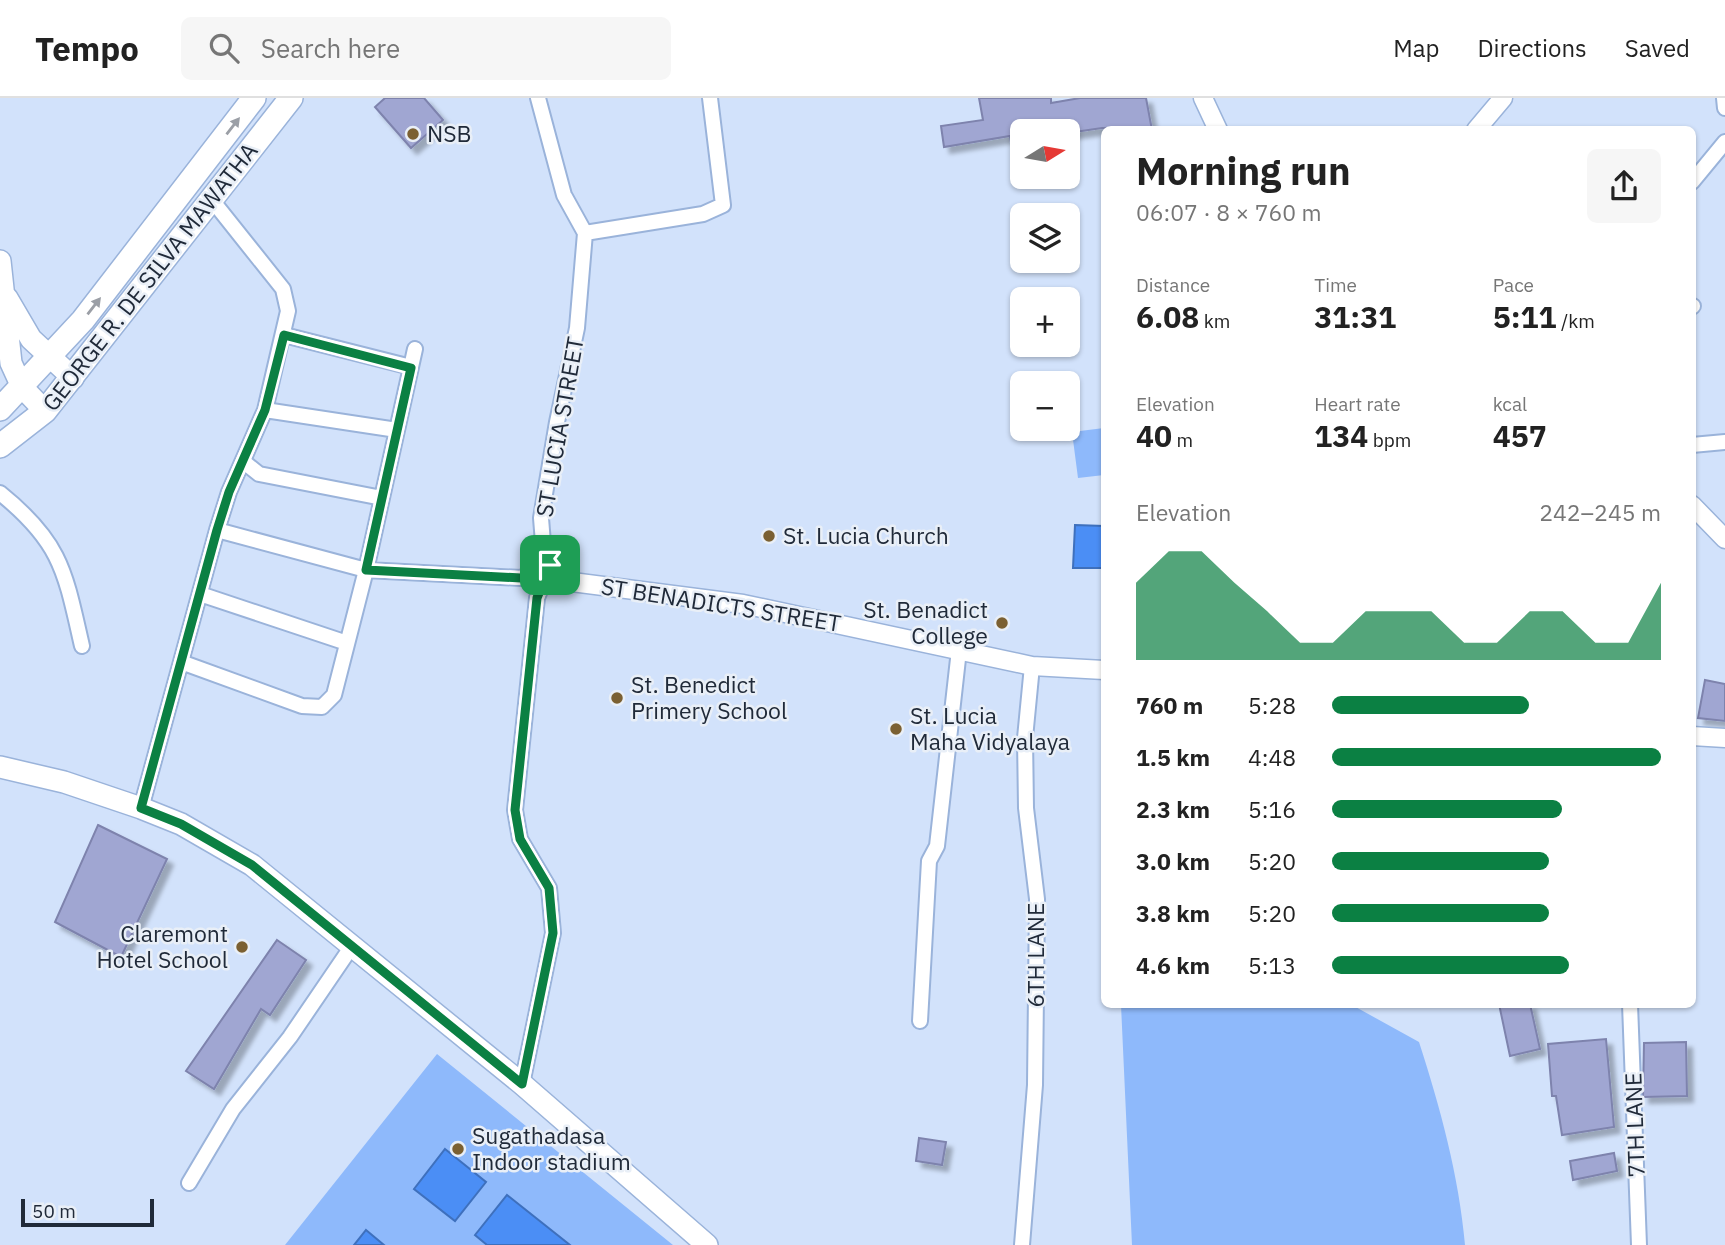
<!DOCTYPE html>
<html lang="en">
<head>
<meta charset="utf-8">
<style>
  :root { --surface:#fff; --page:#f6f6f6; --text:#222; --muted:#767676; --line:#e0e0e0; --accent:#0b8043 }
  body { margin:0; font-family:"IBM Plex Sans",sans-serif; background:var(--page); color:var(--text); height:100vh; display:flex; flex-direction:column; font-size:26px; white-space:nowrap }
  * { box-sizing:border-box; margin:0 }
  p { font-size:23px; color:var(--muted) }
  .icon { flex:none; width:38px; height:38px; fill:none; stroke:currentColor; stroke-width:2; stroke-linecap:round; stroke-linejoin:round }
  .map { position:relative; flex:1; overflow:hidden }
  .panel { position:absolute; left:1101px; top:28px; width:595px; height:882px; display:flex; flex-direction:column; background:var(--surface); border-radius:10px; box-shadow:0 2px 5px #0004 }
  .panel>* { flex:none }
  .needle { width:46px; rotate:79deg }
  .controls { position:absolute; left:1010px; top:21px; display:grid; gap:14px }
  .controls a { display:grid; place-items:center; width:70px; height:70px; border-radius:10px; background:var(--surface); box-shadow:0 2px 5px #0004; font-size:35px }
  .scale { position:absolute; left:21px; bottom:18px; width:133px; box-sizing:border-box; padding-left:7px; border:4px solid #202a39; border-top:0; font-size:19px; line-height:24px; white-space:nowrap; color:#202a39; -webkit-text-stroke:5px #e9eff7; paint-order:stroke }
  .pin { position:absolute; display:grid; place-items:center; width:60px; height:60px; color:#fff; margin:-30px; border-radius:14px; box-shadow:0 4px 10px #0006 }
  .round { display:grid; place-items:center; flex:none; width:74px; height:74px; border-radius:10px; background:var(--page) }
  .headline { display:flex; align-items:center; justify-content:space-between; height:119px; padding:0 35px }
  h1 { font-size:38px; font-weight:700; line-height:52px }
  .figures { display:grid; grid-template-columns:repeat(3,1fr); gap:10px; height:119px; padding:7px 35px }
  .figures div { display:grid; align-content:center }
  .figures b { font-size:30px; font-weight:700 }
  .figures small { font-size:19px; font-weight:400 }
  .figures p { font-size:19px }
  .chart { height:196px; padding:14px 35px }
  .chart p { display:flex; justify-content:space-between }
  .chart svg { width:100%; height:126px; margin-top:7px; fill:var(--accent); opacity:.7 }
  ul { padding:0 35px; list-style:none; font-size:23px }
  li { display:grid; grid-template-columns:112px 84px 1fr; align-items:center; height:52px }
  li i { height:18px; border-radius:9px; background:var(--accent) }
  header { display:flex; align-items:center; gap:42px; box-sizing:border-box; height:98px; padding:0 35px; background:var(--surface); border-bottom:2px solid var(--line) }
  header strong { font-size:33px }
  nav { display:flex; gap:38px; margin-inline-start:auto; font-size:24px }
  .search { width:490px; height:63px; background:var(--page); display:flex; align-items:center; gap:18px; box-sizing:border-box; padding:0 24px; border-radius:10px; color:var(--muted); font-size:26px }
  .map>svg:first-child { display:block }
  .green { fill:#8eb9fb }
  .water { fill:#4b8ef5; stroke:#3e70bd; stroke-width:2 }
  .building { fill:#a0a6d2; stroke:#7e83ad; stroke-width:2; filter:url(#shadow) }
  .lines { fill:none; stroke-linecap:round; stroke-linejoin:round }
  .minor-casing { stroke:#9ab3da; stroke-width:18 }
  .tertiary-casing { stroke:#9ab3da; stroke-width:21 }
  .secondary-casing { stroke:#9ab3da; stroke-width:24 }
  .primary-casing { stroke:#9ab3da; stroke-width:26 }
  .minor { stroke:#fff; stroke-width:14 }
  .tertiary { stroke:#fff; stroke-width:18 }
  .secondary { stroke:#fff; stroke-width:21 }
  .primary { stroke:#fff; stroke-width:23 }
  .oneway { fill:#9b9fa6 }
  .route-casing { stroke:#fff; stroke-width:14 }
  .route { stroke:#0b8043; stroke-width:9 }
  .poi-dot { fill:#7b6032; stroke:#e9eff7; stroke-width:2.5 }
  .labels { text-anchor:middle; stroke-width:5; stroke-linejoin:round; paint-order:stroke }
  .poi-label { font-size:23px; fill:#202a39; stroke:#e9eff7; text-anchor:start }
  .street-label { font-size:23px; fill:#202a39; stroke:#e9eff7 }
</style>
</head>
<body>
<header>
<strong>Tempo</strong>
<div class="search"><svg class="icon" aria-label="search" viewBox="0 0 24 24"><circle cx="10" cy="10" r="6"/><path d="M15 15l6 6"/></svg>Search here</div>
<nav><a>Map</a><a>Directions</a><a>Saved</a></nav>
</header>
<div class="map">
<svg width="1725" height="1147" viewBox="0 0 1725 1147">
  <defs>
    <filter id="shadow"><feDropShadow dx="6" dy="6" stdDeviation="2" flood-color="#0004"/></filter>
  </defs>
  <rect width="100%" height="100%" fill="#d2e2fb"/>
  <path class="green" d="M 1104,330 L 1104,377 L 1078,380 L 1072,334 Z
    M 1121,907 L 1352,907 L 1419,944 C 1440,1009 1459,1078 1465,1147 L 1132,1147 Z
    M 437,956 L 673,1147 L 285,1147 Z"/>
  <path class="water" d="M 1075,427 L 1104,428 L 1104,470 L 1073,470 Z
    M 445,1051 L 486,1084 L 455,1123 L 414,1091 Z
    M 507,1097 L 570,1147 L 487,1147 L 475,1137 Z
    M 366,1132 L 384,1147 L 354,1147 Z"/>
  <path class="building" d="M 385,0 L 424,0 L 443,22 L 411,50 L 375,9 Z
    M 979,0 L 1051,0 L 1051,5 L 1080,0 L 1146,0 L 1152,32 L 1102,30 L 1068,35 L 1022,33 L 1022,64 L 1014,65 L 1010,38 L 944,49 L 941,28 L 983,22 Z
    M 1705,582 L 1725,586 L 1725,623 L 1698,620 Z
    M 98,727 L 167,761 L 121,859 L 55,824 Z
    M 277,842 L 306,862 L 270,917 L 261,911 L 214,991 L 186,973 Z
    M 1499,906 L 1530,906 L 1540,951 L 1510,958 Z
    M 1606,941 L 1614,1029 L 1562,1037 L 1556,998 L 1552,998 L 1548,946 Z
    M 1686,944 L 1687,998 L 1643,999 L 1644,945 Z
    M 919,1040 L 946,1044 L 942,1067 L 916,1063 Z
    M 1614,1055 L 1617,1073 L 1573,1082 L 1570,1063 Z"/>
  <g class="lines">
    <g class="minor-casing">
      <path id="minor" d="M 1724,0 L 1725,10
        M 1692,84 L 1725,44
        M 585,135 L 703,116 L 723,107 L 710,0
        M 1692,209 L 1693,208
        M 284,237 L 411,269
        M 265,312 L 397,332
        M 1692,347 L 1725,344
        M 244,364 L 259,376 L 382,400
        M 0,395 C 62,445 65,474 82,548
        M 217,432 L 366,472 L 521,480 L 550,467
        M 200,496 L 347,545
        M 181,564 L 302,608 L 322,609 L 334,597 L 366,472 L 415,251
        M 141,710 L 217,432 L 229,394 L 265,312 L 288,213 L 283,191 L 212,102
        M 1630,906 L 1639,1147
        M 920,923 L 929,763 L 937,748 L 959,552
        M 522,986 L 553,835 L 549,790 L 520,741 L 515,712 L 537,500 L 550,467 L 543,445 L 541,420 L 557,324 L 577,230 L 585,135 L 564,97 L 538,0
        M 189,1085 L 233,1011 L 290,939 L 352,848
        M 1022,1147 L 1035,987 L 1037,801 L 1026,710 L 1025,640 L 1032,568"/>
    </g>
    <g class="tertiary-casing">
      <path id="tertiary" d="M 1203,0 L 1218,32
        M 1476,32 L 1503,0
        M 1692,407 L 1725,441
        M 550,467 L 572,484 L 743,506 L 1032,568 L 1104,572
        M 1692,638 L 1725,640"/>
    </g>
    <g class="secondary-casing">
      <path id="secondary" d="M 0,163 L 11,265 L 22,289 L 45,313
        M 7,200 L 31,241 L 73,280
        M 0,669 L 64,684 L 141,710 L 181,726 L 252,767 L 522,986 L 707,1147"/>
    </g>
    <g class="primary-casing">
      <path id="primary" d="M 0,311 L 83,222 L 254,0
        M 0,348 L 45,313 L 291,0"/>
    </g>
    <use href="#minor" class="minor"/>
    <use href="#tertiary" class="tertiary"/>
    <use href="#secondary" class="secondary"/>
    <use href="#primary" class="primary"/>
  </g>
  <defs><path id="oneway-solid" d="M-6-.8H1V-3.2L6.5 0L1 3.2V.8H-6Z" transform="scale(1.75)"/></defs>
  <g class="oneway">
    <use href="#oneway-solid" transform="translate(233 28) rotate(-52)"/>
    <use href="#oneway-solid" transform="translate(94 208) rotate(-52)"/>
  </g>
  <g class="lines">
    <g class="route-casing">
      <path id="route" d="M 284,237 L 411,270 L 366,472 L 521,480 L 550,467 L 537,500 L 515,712 L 520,741 L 549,790 L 553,835 L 522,986 L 252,767 L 181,726 L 141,710 L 217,432 L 229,394 L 265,312 Z"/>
    </g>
    <use href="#route" class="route"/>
  </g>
  <g class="poi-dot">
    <circle cx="413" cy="36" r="7"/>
    <circle cx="769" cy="438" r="7"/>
    <circle cx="1002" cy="525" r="7"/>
    <circle cx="617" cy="600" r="7"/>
    <circle cx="896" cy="631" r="7"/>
    <circle cx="242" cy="849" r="7"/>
    <circle cx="458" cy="1051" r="7"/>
  </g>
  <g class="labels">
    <g class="poi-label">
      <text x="427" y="44">NSB</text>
      <text x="783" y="446">St. Lucia Church</text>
      <text x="988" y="520" text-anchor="end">St. Benadict<tspan x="988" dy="26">College</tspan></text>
      <text x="631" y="595">St. Benedict<tspan x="631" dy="26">Primery School</tspan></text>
      <text x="910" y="626">St. Lucia<tspan x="910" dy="26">Maha Vidyalaya</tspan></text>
      <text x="228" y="844" text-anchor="end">Claremont<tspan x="228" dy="26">Hotel School</tspan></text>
      <text x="472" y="1046">Sugathadasa<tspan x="472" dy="26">Indoor stadium</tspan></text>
    </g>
    <g class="street-label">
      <text transform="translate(150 179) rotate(-52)" y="8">GEORGE R. DE SILVA MAWATHA</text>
      <text transform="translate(560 329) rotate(-80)" y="8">ST LUCIA STREET</text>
      <text transform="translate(721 507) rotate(9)" y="8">ST BENADICTS STREET</text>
      <text transform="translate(1036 857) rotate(-90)" y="8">6TH LANE</text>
      <text transform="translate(1635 1027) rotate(-92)" y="8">7TH LANE</text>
    </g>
  </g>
</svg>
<div class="controls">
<a><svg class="needle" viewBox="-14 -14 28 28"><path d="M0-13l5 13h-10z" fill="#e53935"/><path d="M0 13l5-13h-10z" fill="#767676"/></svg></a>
<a><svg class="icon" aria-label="layers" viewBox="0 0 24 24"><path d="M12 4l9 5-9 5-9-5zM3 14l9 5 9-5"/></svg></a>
<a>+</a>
<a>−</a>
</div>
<div class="scale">50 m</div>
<div class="pin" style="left:550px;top:467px;background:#1e9e55"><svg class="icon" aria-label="arrive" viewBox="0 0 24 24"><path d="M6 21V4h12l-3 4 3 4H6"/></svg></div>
<section class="panel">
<div class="headline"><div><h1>Morning run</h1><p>06:07 · 8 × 760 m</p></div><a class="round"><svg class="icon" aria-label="share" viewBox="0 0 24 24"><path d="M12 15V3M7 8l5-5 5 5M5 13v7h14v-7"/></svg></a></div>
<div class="figures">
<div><p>Distance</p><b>6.08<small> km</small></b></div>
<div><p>Time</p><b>31:31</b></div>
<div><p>Pace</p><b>5:11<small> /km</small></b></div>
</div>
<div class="figures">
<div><p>Elevation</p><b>40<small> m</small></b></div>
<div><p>Heart rate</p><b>134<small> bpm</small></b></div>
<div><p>kcal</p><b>457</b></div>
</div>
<div class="chart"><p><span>Elevation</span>242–245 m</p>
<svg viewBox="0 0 160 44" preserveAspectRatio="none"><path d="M0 44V17L10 6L20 6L30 17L40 27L50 38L60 38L70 27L80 27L90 27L100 38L110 38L120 27L130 27L140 38L150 38L160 17V44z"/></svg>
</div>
<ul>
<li><b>760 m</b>5:28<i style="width:60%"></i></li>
<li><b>1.5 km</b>4:48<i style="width:100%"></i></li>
<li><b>2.3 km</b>5:16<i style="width:70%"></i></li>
<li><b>3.0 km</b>5:20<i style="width:66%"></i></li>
<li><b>3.8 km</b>5:20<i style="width:66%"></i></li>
<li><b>4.6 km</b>5:13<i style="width:72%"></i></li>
</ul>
</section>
</div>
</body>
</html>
